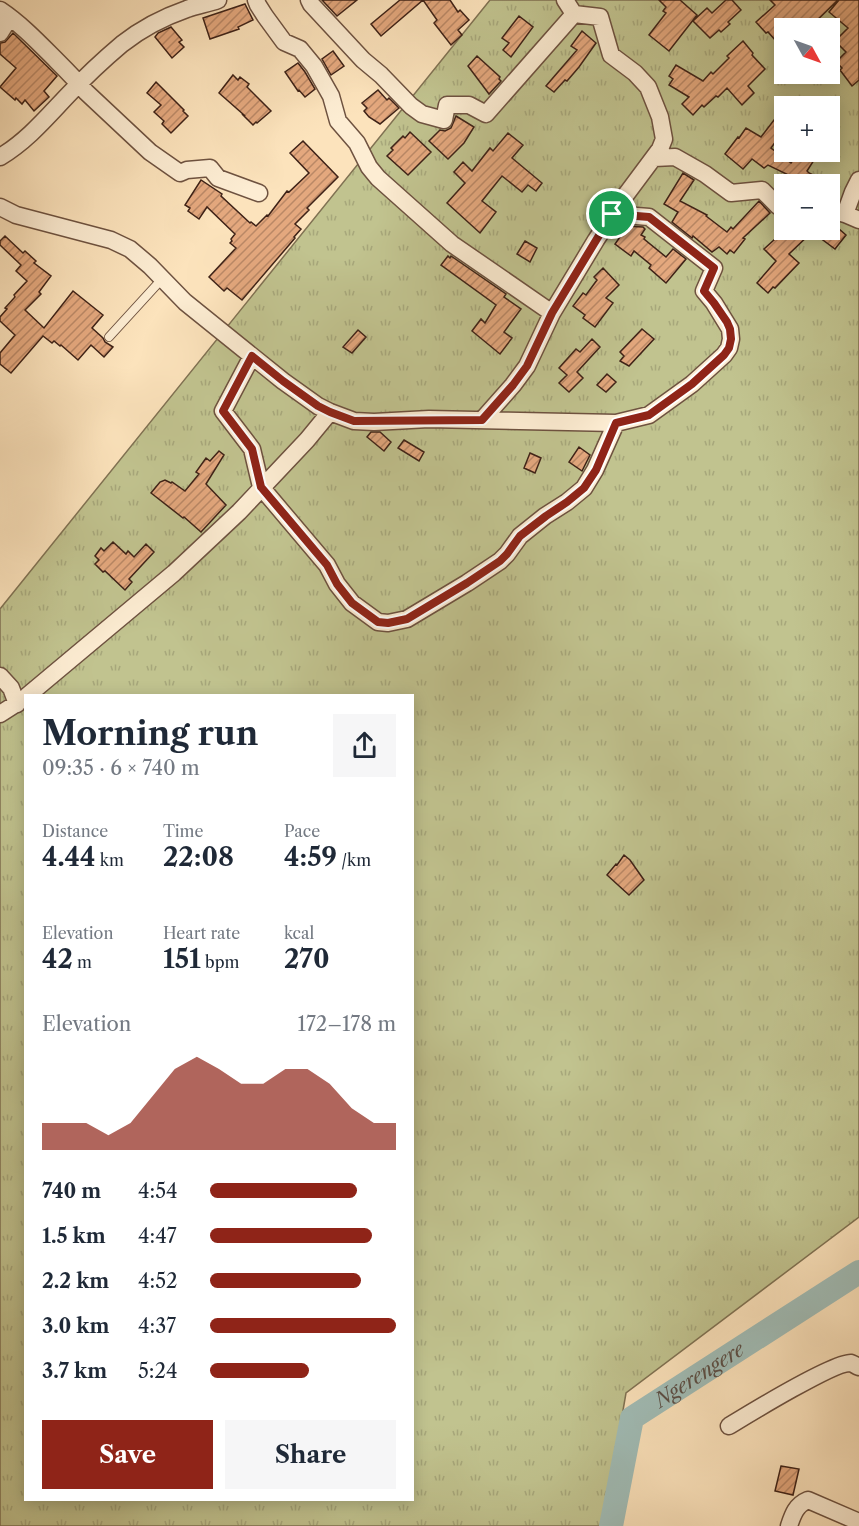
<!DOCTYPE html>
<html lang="en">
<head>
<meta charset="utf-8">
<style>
  :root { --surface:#fff; --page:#f6f6f7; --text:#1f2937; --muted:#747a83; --accent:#8f2418 }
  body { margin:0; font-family:"Libre Caslon Text",serif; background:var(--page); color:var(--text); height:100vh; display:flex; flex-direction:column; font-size:22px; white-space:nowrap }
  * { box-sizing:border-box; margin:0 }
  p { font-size:20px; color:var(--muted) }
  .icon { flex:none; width:33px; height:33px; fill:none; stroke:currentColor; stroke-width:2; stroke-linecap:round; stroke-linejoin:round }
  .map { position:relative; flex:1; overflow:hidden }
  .drawer { position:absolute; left:24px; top:694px; width:390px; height:807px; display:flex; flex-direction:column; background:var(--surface); border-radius:0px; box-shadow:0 3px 15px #0003 }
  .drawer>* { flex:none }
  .needle { width:39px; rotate:130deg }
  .buttons { position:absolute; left:774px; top:18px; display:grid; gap:12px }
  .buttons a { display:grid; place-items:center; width:66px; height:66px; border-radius:0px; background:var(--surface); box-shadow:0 3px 15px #0003; font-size:30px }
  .pin { position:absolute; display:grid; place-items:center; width:51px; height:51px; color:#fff; margin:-26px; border:3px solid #fff; border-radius:50%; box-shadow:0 2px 6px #0007 }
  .round { display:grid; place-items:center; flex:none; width:63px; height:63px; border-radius:0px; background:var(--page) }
  .headline { display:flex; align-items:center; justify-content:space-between; height:102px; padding:0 18px }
  h1 { font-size:33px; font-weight:700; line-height:45px }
  .metrics { display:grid; grid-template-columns:repeat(3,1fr); gap:9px; height:102px; padding:6px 18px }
  .metrics div { display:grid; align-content:center }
  .metrics b { font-size:26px; font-weight:700 }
  .metrics small { font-size:16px; font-weight:400 }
  .metrics p { font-size:16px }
  .chart { height:168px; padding:12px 18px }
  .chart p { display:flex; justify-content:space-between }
  .chart svg { width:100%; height:108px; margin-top:6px; fill:var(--accent); opacity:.7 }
  .button { display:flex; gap:12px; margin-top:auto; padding:12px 18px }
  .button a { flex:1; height:69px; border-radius:0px; background:var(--accent); color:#fff; font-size:24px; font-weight:700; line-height:69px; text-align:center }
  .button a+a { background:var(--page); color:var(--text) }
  ul { padding:0 18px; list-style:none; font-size:20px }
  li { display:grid; grid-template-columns:96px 72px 1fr; align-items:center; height:45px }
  li i { height:15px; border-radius:8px; background:var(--accent) }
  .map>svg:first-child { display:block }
  .grass { fill:url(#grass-tufts); stroke:#807253; stroke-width:1.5; fill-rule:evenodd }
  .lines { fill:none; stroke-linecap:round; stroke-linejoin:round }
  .river { stroke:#a1bdb7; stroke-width:24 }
  .building { fill:url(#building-hatch); stroke:#3e2217; stroke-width:1.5 }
  .service-casing { stroke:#6e5240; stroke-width:10 }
  .minor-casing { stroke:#6e5240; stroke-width:19 }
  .service { stroke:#fdedd3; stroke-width:8 }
  .minor { stroke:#fdedd3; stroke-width:16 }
  .route-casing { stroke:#fff; stroke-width:12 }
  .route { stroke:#8f2418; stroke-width:8 }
  .labels { text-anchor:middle; stroke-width:4.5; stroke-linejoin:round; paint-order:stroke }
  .water-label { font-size:20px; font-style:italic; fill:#5c5047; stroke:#fdedd3 }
</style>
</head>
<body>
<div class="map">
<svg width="859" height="1526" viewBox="0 0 859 1526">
  <defs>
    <pattern id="grass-tufts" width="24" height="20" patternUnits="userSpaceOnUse" patternTransform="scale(1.5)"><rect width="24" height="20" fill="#c1c38f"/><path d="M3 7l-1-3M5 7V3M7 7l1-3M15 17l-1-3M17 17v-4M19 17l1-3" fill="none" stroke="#a7a77b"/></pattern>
    <pattern id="building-hatch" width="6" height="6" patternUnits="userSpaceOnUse" patternTransform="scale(1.5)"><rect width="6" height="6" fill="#e4a87e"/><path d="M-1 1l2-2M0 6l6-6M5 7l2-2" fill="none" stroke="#ba8866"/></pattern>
  </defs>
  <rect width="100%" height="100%" fill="#fce3bc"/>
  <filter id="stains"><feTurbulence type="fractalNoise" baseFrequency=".00333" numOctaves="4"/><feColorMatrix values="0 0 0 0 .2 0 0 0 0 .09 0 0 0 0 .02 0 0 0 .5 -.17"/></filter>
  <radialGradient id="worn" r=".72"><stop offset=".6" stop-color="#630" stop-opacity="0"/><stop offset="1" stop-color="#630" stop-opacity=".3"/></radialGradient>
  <path class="grass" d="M 490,0 L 859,0 L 859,1217 L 626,1393 L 603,1526 L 0,1526 L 0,609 ZM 784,28 L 830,28 L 830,74 L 784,74 ZM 784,106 L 830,106 L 830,152 L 784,152 ZM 784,184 L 830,184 L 830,230 L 784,230 ZM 26,696 L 412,696 L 412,1500 L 26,1500 Z"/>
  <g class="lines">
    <path class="river" id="s1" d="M 611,1526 L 632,1418 L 859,1272"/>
  </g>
  <path class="building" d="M 322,0 L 357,0 L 337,16 Z
    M 400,0 L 423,0 L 381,36 L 371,24 Z
    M 423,0 L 450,0 L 458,12 L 460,10 L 469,20 L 458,30 L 462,35 L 451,45 L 434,23 L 437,20 Z
    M 659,0 L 680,0 L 697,15 L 669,51 L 649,35 L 666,13 L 663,11 L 666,7 Z
    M 726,0 L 732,0 L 741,10 L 728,22 L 730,24 L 721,32 L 719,30 L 710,38 L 693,21 L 707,8 L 712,13 Z
    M 770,0 L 838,0 L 809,28 L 784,28 L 784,50 L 768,32 L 766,33 L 756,22 L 775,5 Z
    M 839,0 L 859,0 L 859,80 L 852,86 L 840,70 L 842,68 L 836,62 L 846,52 L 835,41 L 848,28 L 829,12 Z
    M 245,4 L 253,20 L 238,27 L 239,29 L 210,39 L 203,18 Z
    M 519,16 L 533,27 L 511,57 L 503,50 L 509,43 L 502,38 Z
    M 171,27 L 182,40 L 179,42 L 184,47 L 172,58 L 155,37 L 158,33 Z
    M 582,31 L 596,43 L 579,67 L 567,81 L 565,80 L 554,92 L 546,86 L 577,50 L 571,46 Z
    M 13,33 L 57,76 L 44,91 L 49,97 L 34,111 L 25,100 L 22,104 L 16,98 L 15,100 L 0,87 L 16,68 L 0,54 L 0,43 L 5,42 Z
    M 743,41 L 753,53 L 752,55 L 765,69 L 748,86 L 754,93 L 742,105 L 727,88 L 718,97 L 716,96 L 704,107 L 702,105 L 693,115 L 682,104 L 689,97 L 669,85 L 673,79 L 669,76 L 676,65 L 703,81 L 711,72 L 713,74 L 729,58 L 727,56 Z
    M 333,51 L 344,66 L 331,75 L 322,59 Z
    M 477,56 L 500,77 L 499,79 L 501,81 L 489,94 L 468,66 Z
    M 298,63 L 305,72 L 315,89 L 305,97 L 299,90 L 298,91 L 285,72 Z
    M 233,75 L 238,80 L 240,77 L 249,84 L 247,87 L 271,111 L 257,123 L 256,122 L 253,125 L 243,115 L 244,115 L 219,93 Z
    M 156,82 L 184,110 L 183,111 L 188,116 L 171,133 L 162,124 L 164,121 L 154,112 L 161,105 L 147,93 Z
    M 378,90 L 387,100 L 389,98 L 399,108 L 380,124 L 369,117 L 364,111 L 367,108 L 362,103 Z
    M 456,116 L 474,127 L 464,143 L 448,159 L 429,141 L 440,130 L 445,131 L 451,128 Z
    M 774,120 L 784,127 L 784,130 L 771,148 L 791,163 L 798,152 L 815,152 L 813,155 L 816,157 L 807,171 L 809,173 L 832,184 L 807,184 L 768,165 L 764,168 L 752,159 L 743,169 L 725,154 L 738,137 L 739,138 L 746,128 L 761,137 Z
    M 410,132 L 431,152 L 408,175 L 387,156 L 393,150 L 391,148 L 403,136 L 405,138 Z
    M 508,133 L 523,145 L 512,158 L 542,183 L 536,191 L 528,185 L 522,192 L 502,176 L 482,201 L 496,212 L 480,233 L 447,203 L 465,183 L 454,172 L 463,162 L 472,171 L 490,148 L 493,151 Z
    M 303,141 L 338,177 L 307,208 L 309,210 L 295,224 L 301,229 L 294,237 L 295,238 L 242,300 L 227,288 L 224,291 L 209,277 L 236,248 L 230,243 L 232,241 L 231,239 L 235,234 L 207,207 L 199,219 L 188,211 L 190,208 L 185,205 L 201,180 L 222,194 L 221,196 L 250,223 L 251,222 L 256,226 L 267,215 L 268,216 L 287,191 L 289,192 L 309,173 L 290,153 Z
    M 683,173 L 694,180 L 680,201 L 707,215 L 706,216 L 727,232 L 731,227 L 733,229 L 759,201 L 770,213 L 743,238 L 745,239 L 734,253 L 730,250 L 727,254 L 719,247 L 712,252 L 693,236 L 692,238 L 672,222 L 678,212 L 664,204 Z
    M 830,221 L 846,235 L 835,249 L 812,232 L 789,254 L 799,263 L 775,288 L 773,287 L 768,293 L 757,283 L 776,261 L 764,249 L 785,230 L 830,230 Z
    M 625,226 L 643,227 L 645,229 L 641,235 L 645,237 L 644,239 L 666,257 L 673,249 L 686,259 L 666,283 L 649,268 L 651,265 L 634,251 L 631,256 L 615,244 L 620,237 L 618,236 Z
    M 5,236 L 23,253 L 25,251 L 36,261 L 34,263 L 51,276 L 39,292 L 41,294 L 25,310 L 44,328 L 73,291 L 103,315 L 92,328 L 103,338 L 105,342 L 113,347 L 104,357 L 91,345 L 78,360 L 61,345 L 60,346 L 54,341 L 52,343 L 43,336 L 11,373 L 0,364 L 0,353 L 15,335 L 0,321 L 0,317 L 7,309 L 5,308 L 15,297 L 14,295 L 27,281 L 16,271 L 21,265 L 0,245 L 0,241 Z
    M 525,241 L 537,248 L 530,262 L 517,254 Z
    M 448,256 L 450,258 L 451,256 L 506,294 L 504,297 L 521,309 L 504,332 L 512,338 L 500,354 L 472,331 L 481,319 L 485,323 L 496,305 L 441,265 Z
    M 603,268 L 619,285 L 606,298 L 613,303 L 595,327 L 583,318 L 585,315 L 573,306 L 583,293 L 586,295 L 597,280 L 594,277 Z
    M 642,329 L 654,339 L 629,366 L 620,361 L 624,356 L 620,352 Z
    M 358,330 L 366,337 L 352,353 L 343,347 Z
    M 592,339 L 600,347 L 577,372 L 583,378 L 569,392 L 559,383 L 567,375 L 559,368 L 576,349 L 580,352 Z
    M 607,374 L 616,382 L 606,392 L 597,385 Z
    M 371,432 L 380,432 L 391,442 L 384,451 L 367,437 Z
    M 404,440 L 424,452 L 419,461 L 398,448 Z
    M 579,447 L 590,455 L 582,471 L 569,462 Z
    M 219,451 L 224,455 L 206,484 L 226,505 L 201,532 L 184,517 L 183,518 L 151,493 L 160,482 L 165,480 L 171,483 L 172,482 L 185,491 L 199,474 L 196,472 L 206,458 L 210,461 Z
    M 530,453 L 541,458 L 535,473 L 524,468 Z
    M 113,542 L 126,554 L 128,551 L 134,557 L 146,544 L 154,552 L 129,579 L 132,582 L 125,590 L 105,571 L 103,572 L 95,564 L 99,560 L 95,556 L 101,548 L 104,551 Z
    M 624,855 L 630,860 L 644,880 L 629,895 L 607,875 L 616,864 L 617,865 Z
    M 781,1466 L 799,1469 L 793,1495 L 775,1491 Z"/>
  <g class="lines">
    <g class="service-casing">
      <path id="service" d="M 109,337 L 162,279"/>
    </g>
    <g class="minor-casing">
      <path id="minor" d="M 256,0 L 258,5 L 265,16 L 284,42 L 300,49 L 314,66 L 331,96 L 338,121 L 357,143 L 369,167 L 378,178 L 452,244 L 552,313
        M 309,0 L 311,4 L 363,60 L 381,75 L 411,106 L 422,114 L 444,120 L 447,105 L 469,105 L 486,114 L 574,14
        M 0,10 C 21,24 39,43 57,61 C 67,71 77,81 86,92 L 150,152 L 180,173 L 187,170 L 210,168 L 218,178 L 259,193
        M 0,33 L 10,17
        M 0,157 C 27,141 47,117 68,95 C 85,77 103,60 122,44 C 141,29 164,17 187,9 C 197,5 208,4 218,0
        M 654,158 L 675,157 L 705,174 L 731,193 L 762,190 L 778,206 L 784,207
        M 0,207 L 16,215 L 111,240 L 130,249 L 150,266 L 185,302 L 283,381 L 318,406 L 330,412 L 354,421 L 374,422 L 429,419 L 616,423 L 649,415 L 692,384 L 724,355 L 729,348 L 731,339 L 730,329 L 714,303 L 704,291 L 714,268 L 649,217 L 612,214
        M 830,210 L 845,214 L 859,220
        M 845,214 L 853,192 L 859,180
        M 252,356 L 223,411 L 252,449 L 261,487 L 327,565 L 337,584 L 352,603 L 378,622 L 388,623 L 407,619 L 467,583 L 500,561 L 507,554 L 520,536 L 545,516 L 567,502 L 584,488 L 595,470 L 616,423
        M 482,420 L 513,385 L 527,366 L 552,313 L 596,240 L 622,200 L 660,149 L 664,139 L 660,117 L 648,87 L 635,73 L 611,55 L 600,17 L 574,14 L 565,0
        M 0,676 L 11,688 L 17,704
        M 27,696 L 174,573 L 239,512 L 307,440 L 330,412
        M 0,714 L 25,698
        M 729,1426 C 747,1415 835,1361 851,1363 C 854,1364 856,1366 859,1367
        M 789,1526 C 793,1514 796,1505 808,1500 L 859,1522"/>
    </g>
    <use href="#service" class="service"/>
    <use href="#minor" class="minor"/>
  </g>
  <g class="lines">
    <g class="route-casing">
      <path id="route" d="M 612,214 L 649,217 L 714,268 L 704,291 L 714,303 L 727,322 L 730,329 L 731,339 L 729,348 L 724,355 L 692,384 L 649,415 L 616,423 L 596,470 L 584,488 L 567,502 L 546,516 L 520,536 L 507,554 L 500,561 L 467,583 L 407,619 L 388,623 L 378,622 L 352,603 L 337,584 L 327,565 L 261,487 L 252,449 L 223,411 L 252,356 L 283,381 L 318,406 L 330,412 L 354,421 L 482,420 L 513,385 L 527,366 L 552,313 Z"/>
    </g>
    <use href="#route" class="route"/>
  </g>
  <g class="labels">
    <g class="water-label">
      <text dy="7" stroke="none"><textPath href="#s1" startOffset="190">Ngerengere</textPath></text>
    </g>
  </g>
  <rect width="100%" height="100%" filter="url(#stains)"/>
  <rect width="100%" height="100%" fill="url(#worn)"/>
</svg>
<div class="buttons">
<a><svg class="needle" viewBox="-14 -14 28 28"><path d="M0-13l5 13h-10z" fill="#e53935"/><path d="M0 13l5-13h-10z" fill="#747a83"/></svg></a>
<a>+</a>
<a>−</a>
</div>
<div class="pin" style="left:612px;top:214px;background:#1e9e55"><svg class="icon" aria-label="arrive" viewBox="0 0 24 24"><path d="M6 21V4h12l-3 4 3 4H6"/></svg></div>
<section class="drawer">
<div class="headline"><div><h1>Morning run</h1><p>09:35 · 6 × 740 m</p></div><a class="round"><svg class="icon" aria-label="share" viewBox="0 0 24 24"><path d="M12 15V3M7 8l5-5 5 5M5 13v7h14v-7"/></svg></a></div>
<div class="metrics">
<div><p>Distance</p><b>4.44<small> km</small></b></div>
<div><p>Time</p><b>22:08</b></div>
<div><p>Pace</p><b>4:59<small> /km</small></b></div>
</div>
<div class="metrics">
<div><p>Elevation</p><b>42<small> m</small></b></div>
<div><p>Heart rate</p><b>151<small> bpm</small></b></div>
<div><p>kcal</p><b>270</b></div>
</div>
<div class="chart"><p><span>Elevation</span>172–178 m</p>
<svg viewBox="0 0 160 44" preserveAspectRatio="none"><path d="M0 44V33L10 33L20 33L30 38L40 33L50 22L60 11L70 6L80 11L90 17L100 17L110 11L120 11L130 17L140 27L150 33L160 33V44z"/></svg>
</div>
<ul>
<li><b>740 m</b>4:54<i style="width:79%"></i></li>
<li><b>1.5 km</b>4:47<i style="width:87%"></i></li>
<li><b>2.2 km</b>4:52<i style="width:81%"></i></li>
<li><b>3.0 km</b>4:37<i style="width:100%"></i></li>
<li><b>3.7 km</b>5:24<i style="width:53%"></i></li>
</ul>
<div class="button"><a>Save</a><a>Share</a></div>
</section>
</div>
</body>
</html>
